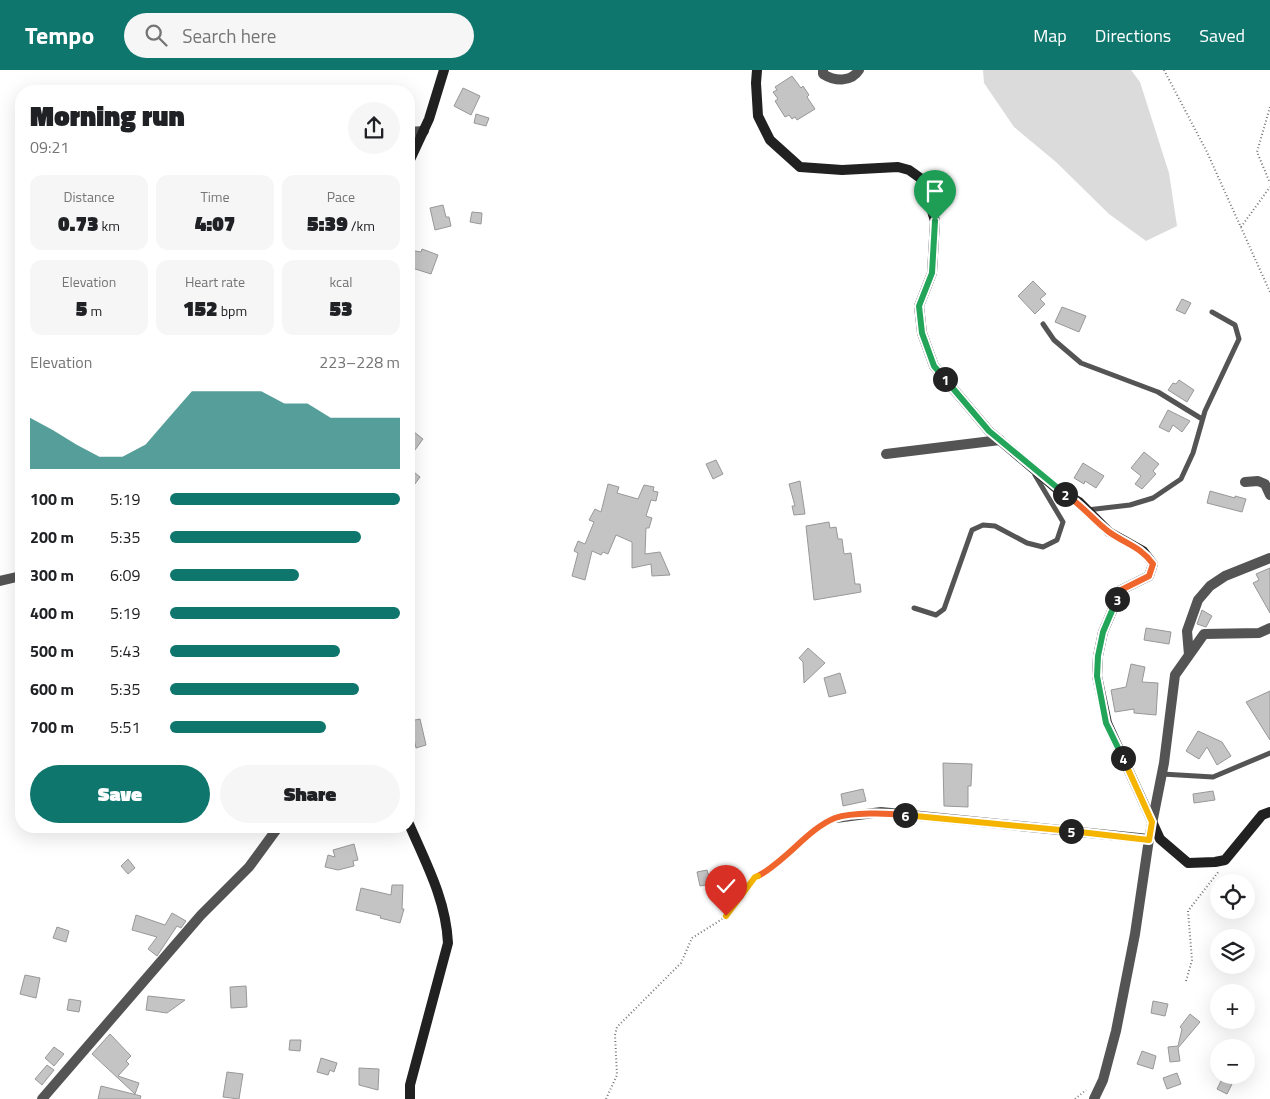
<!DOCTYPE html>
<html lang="en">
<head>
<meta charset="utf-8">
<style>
  :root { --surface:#fff; --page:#f6f6f6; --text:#202124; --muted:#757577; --accent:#0f766e }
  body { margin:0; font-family:"Titillium Web",sans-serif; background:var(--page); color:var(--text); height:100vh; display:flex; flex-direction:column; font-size:19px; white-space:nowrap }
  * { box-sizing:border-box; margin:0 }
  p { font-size:16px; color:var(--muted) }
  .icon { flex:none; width:28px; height:28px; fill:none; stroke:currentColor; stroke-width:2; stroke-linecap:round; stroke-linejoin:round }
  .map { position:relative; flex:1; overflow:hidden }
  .side { position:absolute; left:15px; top:15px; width:400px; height:748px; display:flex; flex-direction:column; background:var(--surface); border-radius:20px; box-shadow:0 5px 20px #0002 }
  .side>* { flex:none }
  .fabs { position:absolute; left:1210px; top:804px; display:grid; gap:10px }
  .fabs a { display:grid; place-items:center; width:45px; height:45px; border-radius:50%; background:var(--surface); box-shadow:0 5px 20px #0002; font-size:25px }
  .pin { position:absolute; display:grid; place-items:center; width:42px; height:42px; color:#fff; margin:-51px -21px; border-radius:50% 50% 50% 0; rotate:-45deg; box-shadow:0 0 5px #0007 }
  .pin .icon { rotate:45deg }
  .km { position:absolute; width:25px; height:25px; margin:-12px; border-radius:50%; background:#222; color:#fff; font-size:14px; line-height:25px; text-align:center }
  .round { display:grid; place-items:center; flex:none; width:52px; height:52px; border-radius:26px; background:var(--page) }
  .overview { display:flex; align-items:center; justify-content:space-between; height:85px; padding:0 15px }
  h1 { font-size:28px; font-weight:800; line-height:38px }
  .stats { display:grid; grid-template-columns:repeat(3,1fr); gap:8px; height:85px; padding:5px 15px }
  .stats div { display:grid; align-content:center; border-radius:12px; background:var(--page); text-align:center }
  .stats b { font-size:21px; font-weight:800 }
  .stats small { font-size:14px; font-weight:400 }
  .stats p { font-size:14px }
  .chart { height:140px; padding:10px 15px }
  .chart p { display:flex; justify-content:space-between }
  .chart svg { width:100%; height:90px; margin-top:5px; fill:var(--accent); opacity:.7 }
  .cta { display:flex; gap:10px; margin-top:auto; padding:10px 15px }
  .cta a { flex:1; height:58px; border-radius:30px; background:var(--accent); color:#fff; font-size:20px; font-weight:800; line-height:58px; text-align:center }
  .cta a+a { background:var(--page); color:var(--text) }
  ul { padding:0 15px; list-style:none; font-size:16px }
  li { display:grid; grid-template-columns:80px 60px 1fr; align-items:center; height:38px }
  li i { height:12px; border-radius:6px; background:var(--accent) }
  header { display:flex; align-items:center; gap:30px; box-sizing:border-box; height:70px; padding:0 25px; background:var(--accent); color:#fff }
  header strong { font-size:24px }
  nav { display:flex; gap:28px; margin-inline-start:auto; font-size:18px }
  .search { width:350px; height:45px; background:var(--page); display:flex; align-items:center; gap:12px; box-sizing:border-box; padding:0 18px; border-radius:28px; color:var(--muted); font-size:19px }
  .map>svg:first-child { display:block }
  .green { fill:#dbdbdb }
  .building { fill:#c4c4c4; stroke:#989898 }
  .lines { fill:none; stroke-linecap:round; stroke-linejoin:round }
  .path { stroke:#767676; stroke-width:2; stroke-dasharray:1 2.5; stroke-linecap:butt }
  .lane { stroke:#545454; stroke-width:5 }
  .street { stroke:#545454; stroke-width:10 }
  .secondary { stroke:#212121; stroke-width:10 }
  .split-1-casing { stroke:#fff; stroke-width:10 }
  .split-2-casing { stroke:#fff; stroke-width:10 }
  .split-3-casing { stroke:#fff; stroke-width:10 }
  .split-4-casing { stroke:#fff; stroke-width:10 }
  .split-5-casing { stroke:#fff; stroke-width:10 }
  .split-6-casing { stroke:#fff; stroke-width:10 }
  .split-7-casing { stroke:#fff; stroke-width:10 }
  .split-8-casing { stroke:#fff; stroke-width:10 }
  .split-1 { stroke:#22a559; stroke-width:6 }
  .split-2 { stroke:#22a559; stroke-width:6 }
  .split-3 { stroke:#f0652b; stroke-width:6 }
  .split-4 { stroke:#22a559; stroke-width:6 }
  .split-5 { stroke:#f5b400; stroke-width:6 }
  .split-6 { stroke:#f5b400; stroke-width:6 }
  .split-7 { stroke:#f0652b; stroke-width:6 }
  .split-8 { stroke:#f5b400; stroke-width:6 }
</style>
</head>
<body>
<header>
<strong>Tempo</strong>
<div class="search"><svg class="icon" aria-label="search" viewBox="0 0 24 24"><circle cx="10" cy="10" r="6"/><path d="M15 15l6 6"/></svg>Search here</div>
<nav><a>Map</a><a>Directions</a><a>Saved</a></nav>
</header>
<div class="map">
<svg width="1270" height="1029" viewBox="0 0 1270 1029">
  <rect width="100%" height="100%" fill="#fff"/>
  <path class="green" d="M 983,0 L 1131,0 L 1140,12 L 1169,103 L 1177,156 L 1146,171 L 1109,144 L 1056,92 L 1014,57 L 984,13 Z"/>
  <path class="building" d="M 792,6 L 801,18 L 803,16 L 809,25 L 807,27 L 815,39 L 797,50 L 795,47 L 792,49 L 789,45 L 785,47 L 775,31 L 778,29 L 773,22 L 777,20 L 775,17 Z
    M 463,18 L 480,26 L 471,45 L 454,36 Z
    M 476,44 L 489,48 L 486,56 L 474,53 Z
    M 443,135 L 446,147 L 449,147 L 451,156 L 435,160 L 430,138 Z
    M 472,142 L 482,143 L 481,154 L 470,152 Z
    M 422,179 L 438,185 L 431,204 L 409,197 L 409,180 L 421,182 Z
    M 1033,211 L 1046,224 L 1040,229 L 1045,234 L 1035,244 L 1018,226 Z
    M 1182,229 L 1191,233 L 1185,244 L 1176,240 Z
    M 1062,237 L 1086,246 L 1079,262 L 1055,252 Z
    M 1179,310 L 1194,320 L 1187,332 L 1168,320 L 1173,313 L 1176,314 Z
    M 1168,340 L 1190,351 L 1182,362 L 1173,355 L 1169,362 L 1159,357 Z
    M 409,358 L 423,369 L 409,388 Z
    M 1144,382 L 1159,394 L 1153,401 L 1156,404 L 1142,419 L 1135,414 L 1141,406 L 1131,398 Z
    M 716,390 L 723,404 L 713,409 L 706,394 Z
    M 1083,393 L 1104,406 L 1096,418 L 1085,411 L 1084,414 L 1074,408 Z
    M 409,398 L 420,407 L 409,422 Z
    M 800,411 L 805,444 L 794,445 L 792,436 L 795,436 L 789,414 Z
    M 608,414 L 619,417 L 617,423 L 638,429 L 644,415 L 654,417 L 653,421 L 658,422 L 656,431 L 651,430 L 646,446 L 652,448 L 649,458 L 646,458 L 645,484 L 660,482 L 670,505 L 652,506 L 651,494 L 632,498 L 632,472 L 616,465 L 608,484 L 603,482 L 601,485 L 592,481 L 585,510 L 572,506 L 578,483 L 574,481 L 578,471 L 585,474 L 594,452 L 589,450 L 595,439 L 601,442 Z
    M 1210,421 L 1235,428 L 1235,426 L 1246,429 L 1242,442 L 1207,433 Z
    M 829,452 L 830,458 L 836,457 L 838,469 L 842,469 L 844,484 L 851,483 L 855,514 L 860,514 L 861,522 L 814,530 L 806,456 Z
    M 1270,498 L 1270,543 L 1253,513 L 1259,510 L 1256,504 Z
    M 1202,540 L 1212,546 L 1206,557 L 1197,554 Z
    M 1146,558 L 1171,562 L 1169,574 L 1144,570 Z
    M 808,578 L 825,593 L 804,613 L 803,592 L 799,588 Z
    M 1131,594 L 1145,597 L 1142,612 L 1158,613 L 1156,645 L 1134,643 L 1134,639 L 1115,642 L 1111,620 L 1126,617 Z
    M 840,603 L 846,623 L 829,627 L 824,608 Z
    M 1270,621 L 1270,670 L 1246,632 Z
    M 420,649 L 426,675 L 416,678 L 410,651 Z
    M 1198,661 L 1222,672 L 1231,686 L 1217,695 L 1207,677 L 1199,689 L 1186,681 Z
    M 943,693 L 972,694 L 971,716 L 968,716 L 968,737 L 944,736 Z
    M 863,719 L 866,731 L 843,736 L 841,724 Z
    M 1213,721 L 1215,730 L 1194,733 L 1193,724 Z
    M 354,774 L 358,790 L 353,791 L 354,796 L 338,800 L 325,797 L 328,785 L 335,787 L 333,780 Z
    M 128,789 L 135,798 L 128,804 L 121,796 Z
    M 707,800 L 711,814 L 700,816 L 697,802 Z
    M 392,815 L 403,815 L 402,839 L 404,839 L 400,853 L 380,848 L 381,846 L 356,840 L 361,818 L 391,825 Z
    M 172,843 L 186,851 L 181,858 L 177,856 L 157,886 L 148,879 L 157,867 L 132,860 L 136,845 L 165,855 Z
    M 57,857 L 69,861 L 66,872 L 53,868 Z
    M 25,905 L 40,908 L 36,928 L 20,924 Z
    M 246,916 L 247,937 L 231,938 L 230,917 Z
    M 148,926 L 185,930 L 167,943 L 146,940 Z
    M 69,929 L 81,931 L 79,942 L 67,940 Z
    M 1153,931 L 1168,934 L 1165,946 L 1151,943 Z
    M 1190,944 L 1200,952 L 1178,978 L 1180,991 L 1170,992 L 1168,977 L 1178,976 L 1182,959 L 1180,957 Z
    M 110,964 L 131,986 L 126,991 L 129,994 L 118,1006 L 139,1013 L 135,1024 L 92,984 Z
    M 290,970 L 301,970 L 300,981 L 289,980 Z
    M 54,977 L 64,984 L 54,996 L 45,988 Z
    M 1142,981 L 1156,986 L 1153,999 L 1137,994 Z
    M 321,988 L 337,993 L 334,1002 L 330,1000 L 328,1005 L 317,1002 Z
    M 47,995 L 54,1000 L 42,1015 L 35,1009 Z
    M 359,998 L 379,999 L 378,1020 L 359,1015 Z
    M 227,1002 L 243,1004 L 239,1029 L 223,1027 Z
    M 1177,1003 L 1181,1014 L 1167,1019 L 1163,1008 Z
    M 1223,1007 L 1233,1012 L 1227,1024 L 1217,1019 Z
    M 101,1016 L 141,1026 L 140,1029 L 98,1029 Z"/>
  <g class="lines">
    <path class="path" d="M 1164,0 L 1207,82 L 1270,222
      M 1270,37 L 1257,82 L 1270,113
      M 1241,157 L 1270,117
      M 1186,911 L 1192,890 L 1188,841 L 1219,801
      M 606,1029 L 617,1005 L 615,965 L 617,957 L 681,893 L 692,868 L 727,846 L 755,807 L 768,800 L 807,767 L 828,753
      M 1075,1029 L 1086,1020"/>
    <path class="lane" d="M 1043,254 L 1054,270 L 1081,293 L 1158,322 L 1202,349
      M 1087,440 L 1130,435 L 1153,428 L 1181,409 L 1193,383 L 1205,341 L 1239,269 L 1235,255 L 1212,242
      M 914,538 L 936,545 L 944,539 L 972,460 L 983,455 L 995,456 L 1027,473 L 1043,477 L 1057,470 L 1063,452 L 1035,405
      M 1162,704 L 1213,707 L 1270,683"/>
    <path class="street" d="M 823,0 L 823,4 C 834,11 851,13 859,0
      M 409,62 L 424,61
      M 886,384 L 1000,370
      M 1245,412 L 1258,411 L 1265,414 L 1270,425
      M 0,511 L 21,506
      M 1189,585 L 1187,561 L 1198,530 L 1210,516 L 1225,506 L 1270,488
      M 836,748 L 881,742 L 1149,769
      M 42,1029 L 201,845 L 249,797 L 279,756
      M 1094,1029 L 1103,1010 L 1116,961 L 1135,864 L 1149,769 L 1164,693 L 1175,605 L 1204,564 L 1259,563 L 1270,558"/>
    <path class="secondary" d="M 757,0 L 756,13 L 758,46 L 770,70 L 800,97 L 842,100 L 898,97 L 909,100 L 923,110 L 935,151 L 932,203 L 919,236 L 922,263 L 934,296 L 989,361 L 1056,418 L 1079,432 L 1109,462 L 1143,481 L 1153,494 L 1149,506 L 1121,520 L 1103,562 L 1098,586 L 1097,606 L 1107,653 L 1160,769 L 1188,793 L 1215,792 L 1225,790 L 1262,745 L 1270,742
      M 409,92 L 429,49 L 444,0
      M 409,754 C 426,793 446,830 448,873 L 410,1015 L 410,1029"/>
  </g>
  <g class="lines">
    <g class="split-1-casing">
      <path id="split-1" d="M 935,151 L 932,203 L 919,236 L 922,263 L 934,296 L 945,309"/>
    </g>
    <g class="split-2-casing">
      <path id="split-2" d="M 945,309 L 989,361 L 1065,424"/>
    </g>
    <g class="split-3-casing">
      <path id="split-3" d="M 1065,424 C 1082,435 1094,451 1109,462 C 1126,474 1141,477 1153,494 L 1149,506 L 1121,520 L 1117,529"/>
    </g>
    <g class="split-4-casing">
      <path id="split-4" d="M 1117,529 L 1103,562 L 1098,586 L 1097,606 L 1106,653 L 1123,688"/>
    </g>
    <g class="split-5-casing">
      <path id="split-5" d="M 1071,761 L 1149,770 L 1152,752 L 1123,688"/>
    </g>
    <g class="split-6-casing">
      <path id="split-6" d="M 905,745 L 1071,761"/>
    </g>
    <g class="split-7-casing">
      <path id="split-7" d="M 758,806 C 785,792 809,758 835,748 C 852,742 887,743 905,745"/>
    </g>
    <g class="split-8-casing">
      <path id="split-8" d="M 726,846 L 755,807 L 758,806"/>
    </g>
    <use href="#split-1" class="split-1"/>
    <use href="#split-2" class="split-2"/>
    <use href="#split-3" class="split-3"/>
    <use href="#split-4" class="split-4"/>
    <use href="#split-5" class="split-5"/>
    <use href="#split-6" class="split-6"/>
    <use href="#split-7" class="split-7"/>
    <use href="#split-8" class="split-8"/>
  </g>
</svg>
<div class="fabs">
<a><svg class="icon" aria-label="locate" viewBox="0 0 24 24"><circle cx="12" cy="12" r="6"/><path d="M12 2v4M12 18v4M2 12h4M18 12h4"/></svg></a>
<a><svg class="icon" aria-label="layers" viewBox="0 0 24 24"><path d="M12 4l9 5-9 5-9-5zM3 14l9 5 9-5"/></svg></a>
<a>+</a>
<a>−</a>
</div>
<div class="pin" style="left:935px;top:151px;background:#1e9e55"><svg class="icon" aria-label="arrive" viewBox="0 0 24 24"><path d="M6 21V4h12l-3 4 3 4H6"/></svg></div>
<div class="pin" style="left:726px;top:846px;background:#d93025"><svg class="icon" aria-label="check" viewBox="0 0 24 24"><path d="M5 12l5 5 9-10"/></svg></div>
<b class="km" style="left:945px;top:309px">1</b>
<b class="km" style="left:1065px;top:424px">2</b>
<b class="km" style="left:1117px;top:529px">3</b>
<b class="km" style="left:1123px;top:688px">4</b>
<b class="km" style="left:1071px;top:761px">5</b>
<b class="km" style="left:905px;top:745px">6</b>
<section class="side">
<div class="overview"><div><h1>Morning run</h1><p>09:21</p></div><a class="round"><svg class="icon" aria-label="share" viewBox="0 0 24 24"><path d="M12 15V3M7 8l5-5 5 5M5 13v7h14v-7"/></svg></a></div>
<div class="stats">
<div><p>Distance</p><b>0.73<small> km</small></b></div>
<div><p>Time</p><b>4:07</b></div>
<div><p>Pace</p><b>5:39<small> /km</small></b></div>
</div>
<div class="stats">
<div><p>Elevation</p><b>5<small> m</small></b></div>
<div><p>Heart rate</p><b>152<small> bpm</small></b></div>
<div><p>kcal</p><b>53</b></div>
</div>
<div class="chart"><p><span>Elevation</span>223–228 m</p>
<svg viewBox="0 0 160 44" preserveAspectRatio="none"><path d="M0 44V19L10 25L20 32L30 38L40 38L50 32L60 19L70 6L80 6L90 6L100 6L110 12L120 12L130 19L140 19L150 19L160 19V44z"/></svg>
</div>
<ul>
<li><b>100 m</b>5:19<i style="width:100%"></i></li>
<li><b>200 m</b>5:35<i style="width:83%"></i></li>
<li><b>300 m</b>6:09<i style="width:56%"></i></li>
<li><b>400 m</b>5:19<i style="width:100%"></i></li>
<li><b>500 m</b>5:43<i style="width:74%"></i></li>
<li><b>600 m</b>5:35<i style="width:82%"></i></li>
<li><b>700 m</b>5:51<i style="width:68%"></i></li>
</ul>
<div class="cta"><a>Save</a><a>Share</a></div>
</section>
</div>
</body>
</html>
